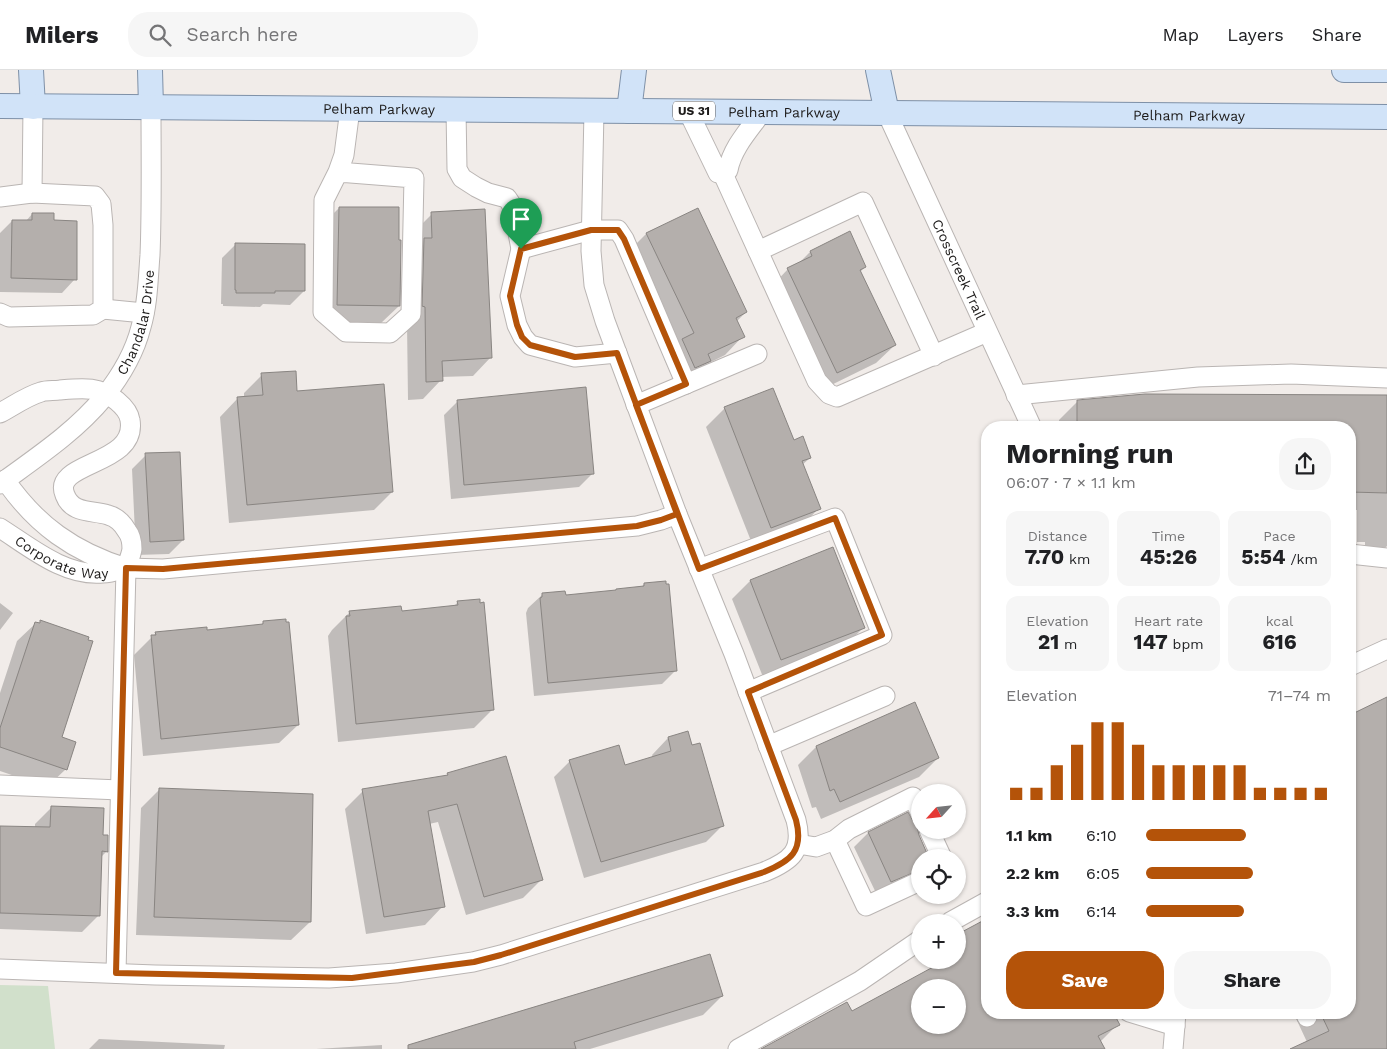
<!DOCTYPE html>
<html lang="en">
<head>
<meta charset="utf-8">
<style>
  :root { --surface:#fff; --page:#f6f6f6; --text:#202124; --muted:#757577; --line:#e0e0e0; --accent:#b45309 }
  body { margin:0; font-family:"Work Sans",sans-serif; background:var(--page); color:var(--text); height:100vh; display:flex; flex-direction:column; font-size:19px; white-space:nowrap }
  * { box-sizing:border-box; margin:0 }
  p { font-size:16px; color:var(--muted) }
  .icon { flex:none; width:28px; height:28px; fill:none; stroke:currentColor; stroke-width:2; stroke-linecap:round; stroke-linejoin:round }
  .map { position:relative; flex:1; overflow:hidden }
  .details { position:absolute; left:981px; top:351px; width:375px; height:598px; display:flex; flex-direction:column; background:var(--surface); border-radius:20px; box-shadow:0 1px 4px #0004 }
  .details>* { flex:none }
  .needle { width:32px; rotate:243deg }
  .tools { position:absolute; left:911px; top:714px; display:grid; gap:10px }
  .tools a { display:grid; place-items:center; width:55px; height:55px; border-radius:50%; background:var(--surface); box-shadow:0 1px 4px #0004; font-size:25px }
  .pin { position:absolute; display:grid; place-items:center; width:42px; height:42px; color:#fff; margin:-51px -21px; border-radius:50% 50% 50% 0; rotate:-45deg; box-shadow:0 0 5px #0007 }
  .pin .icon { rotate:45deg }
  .round { display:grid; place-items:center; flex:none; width:52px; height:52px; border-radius:20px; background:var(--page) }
  .headline { display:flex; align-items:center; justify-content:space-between; height:85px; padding:0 25px }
  h1 { font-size:28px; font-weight:700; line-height:38px }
  .metrics { display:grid; grid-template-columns:repeat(3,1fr); gap:8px; height:85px; padding:5px 25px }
  .metrics div { display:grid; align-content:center; border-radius:12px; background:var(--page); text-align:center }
  .metrics b { font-size:21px; font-weight:700 }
  .metrics small { font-size:14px; font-weight:400 }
  .metrics p { font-size:14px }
  .chart { height:140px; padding:10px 25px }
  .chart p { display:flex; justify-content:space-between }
  .chart svg { width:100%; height:90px; margin-top:5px; stroke:var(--accent); stroke-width:6 }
  .button { display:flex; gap:10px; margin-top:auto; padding:10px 25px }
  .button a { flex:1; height:58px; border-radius:20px; background:var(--accent); color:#fff; font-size:20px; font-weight:700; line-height:58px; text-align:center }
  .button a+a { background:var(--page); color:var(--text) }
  ul { padding:0 25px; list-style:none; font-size:16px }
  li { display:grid; grid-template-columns:80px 60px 1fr; align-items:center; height:38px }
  li i { height:12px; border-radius:6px; background:var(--accent) }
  header { display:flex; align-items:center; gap:30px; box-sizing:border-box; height:70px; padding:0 25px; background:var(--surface); border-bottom:1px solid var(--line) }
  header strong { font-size:24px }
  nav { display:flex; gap:28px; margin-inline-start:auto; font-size:18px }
  .search { width:350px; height:45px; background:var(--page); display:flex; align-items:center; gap:12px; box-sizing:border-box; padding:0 18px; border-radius:20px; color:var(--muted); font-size:19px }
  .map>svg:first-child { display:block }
  .green { fill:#d1e0cb }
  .shadow { fill:#0003; fill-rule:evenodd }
  .building { fill:#b4afac; stroke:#898582; fill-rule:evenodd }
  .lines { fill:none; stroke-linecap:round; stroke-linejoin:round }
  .minor-casing { stroke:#bab5b3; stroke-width:21 }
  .major-casing { stroke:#7e90a7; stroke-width:26 }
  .minor { stroke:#fff; stroke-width:19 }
  .major { stroke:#d1e3f8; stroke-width:24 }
  .route-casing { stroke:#fff; stroke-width:10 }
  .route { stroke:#b45309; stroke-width:6 }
  .labels { text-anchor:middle; stroke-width:4; stroke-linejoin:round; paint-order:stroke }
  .shield { fill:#fff; stroke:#605f5e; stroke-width:1 }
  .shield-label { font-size:12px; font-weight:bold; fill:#1c1a19 }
  .street-label { font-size:14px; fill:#1c1a19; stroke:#fff }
</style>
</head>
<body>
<header>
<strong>Milers</strong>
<div class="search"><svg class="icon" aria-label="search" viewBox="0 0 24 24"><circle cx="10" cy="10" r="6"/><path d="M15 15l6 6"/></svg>Search here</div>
<nav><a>Map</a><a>Layers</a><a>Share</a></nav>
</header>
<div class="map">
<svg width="1387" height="979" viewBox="0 0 1387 979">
  <rect width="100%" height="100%" fill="#f1ece9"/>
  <path class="green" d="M 0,915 L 48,916 L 55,979 L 0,979 Z"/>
  <path class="shadow" d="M 339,138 L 399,236 L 380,254 L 320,253 L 321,156 Z
    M 697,140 L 746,242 L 736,252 L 743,266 L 725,285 L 707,294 L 691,309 L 677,315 L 664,289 L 674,278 L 628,182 L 646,164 Z
    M 32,144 L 52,152 L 75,209 L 62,223 L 0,222 L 0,163 L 12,151 L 26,151 Z
    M 432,144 L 491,287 L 473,306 L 441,307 L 441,310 L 423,329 L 408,330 L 407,254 L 414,162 Z
    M 236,174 L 304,221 L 290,235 L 263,234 L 260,237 L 223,236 L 223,234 L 221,234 L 222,188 Z
    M 810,182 L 865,197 L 860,202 L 895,275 L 876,293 L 819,321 L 770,218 L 788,199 L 797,195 Z
    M 262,305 L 296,322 L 392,422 L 374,440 L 229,453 L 220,347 L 238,328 L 244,328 L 244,323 Z
    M 1387,327 L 1387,476 L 1384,479 L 1365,478 L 1365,472 L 1357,472 L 1357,440 L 1350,440 L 1350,358 L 1059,358 L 1059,350 L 1078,331 Z
    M 458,331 L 593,403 L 579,417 L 451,429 L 444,345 Z
    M 725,338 L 793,371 L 810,388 L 802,395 L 819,438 L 801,457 L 753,476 L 706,357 Z
    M 146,385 L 183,470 L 169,484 L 136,485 L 132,399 Z
    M 750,511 L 864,557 L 845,576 L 763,607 L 732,529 Z
    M 644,514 L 665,516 L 676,600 L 662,614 L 534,626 L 526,543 L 528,538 L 542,525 L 565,527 L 641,518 Z
    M 458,532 L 492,640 L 474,658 L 338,672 L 328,566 L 332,560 L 350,542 L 400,542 L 453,537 Z
    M 0,533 L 13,543 L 0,560 Z
    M 41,552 L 66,699 L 47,717 L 0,701 L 0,623 L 17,571 L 36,553 L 39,554 Z
    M 264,552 L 285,554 L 298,655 L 279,673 L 143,686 L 134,585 L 156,563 L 206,561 L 260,556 Z
    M 1387,629 L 1387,979 L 1301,979 L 1307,972 L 1293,942 L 1350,942 L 1350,646 Z
    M 687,663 L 723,755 L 706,772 L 584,808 L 554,707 L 570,691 L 624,697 L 653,688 L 652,685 L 668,668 Z
    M 816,677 L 938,688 L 919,707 L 821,749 L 816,737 L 812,738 L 798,695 Z
    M 448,704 L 542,809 L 523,828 L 466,845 L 438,752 L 429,754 L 443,836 L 425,855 L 366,864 L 345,739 L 363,721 L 445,707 Z
    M 159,720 L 310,852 L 291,870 L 136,865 L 141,738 Z
    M 52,737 L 101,766 L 107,781 L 101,787 L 98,846 L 82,862 L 0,859 L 0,757 L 35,758 L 35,754 Z
    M 907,744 L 929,788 L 920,788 L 920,810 L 877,825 L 854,777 L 868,763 Z
    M 988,846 L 988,942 L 1118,954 L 1100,972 L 1104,979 L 764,979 L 852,943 L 938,896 L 935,890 L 958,890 L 958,866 L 979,854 ZM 920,918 L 958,918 L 958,955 L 920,955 Z
    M 722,926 L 703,945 L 590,979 L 412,979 Z
    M 99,969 L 225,975 L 224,979 L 89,979 Z
    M 382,975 L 382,979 L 316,979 Z"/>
  <path class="building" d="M 339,137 L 399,137 L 399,170 L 401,170 L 400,236 L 337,235 Z
    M 698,138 L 747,242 L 736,248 L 745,267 L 708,284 L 711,291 L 695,298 L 682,269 L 694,263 L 646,163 Z
    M 485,139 L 492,288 L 442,291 L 443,311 L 426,312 L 425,237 L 422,236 L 424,168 L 432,168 L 431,142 Z
    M 32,143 L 54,143 L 54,150 L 77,151 L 77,210 L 11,208 L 12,150 L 32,150 Z
    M 850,161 L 866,197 L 860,200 L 896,275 L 837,303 L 787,198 L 812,186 L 810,181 Z
    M 235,173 L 305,174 L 305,221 L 275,221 L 275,223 L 236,223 L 236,220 L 235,220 Z
    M 296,301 L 297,321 L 384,314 L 393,422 L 247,435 L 237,327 L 263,325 L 261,303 Z
    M 586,317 L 594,404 L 464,415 L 457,330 Z
    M 773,318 L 794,370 L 803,366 L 811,388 L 802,391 L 821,439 L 771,458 L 724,337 Z
    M 1145,324 L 1387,325 L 1387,423 L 1350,422 L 1350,358 L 1090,358 L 1090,356 L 1077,356 L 1077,330 Z
    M 180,382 L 184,470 L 150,472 L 145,383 Z
    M 833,477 L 865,558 L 781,590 L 750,510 Z
    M 666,511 L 666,514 L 669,514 L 677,601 L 548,613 L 540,528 L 542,527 L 542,523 L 565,521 L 566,525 L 616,520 L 616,519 L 644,516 L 644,513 Z
    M 480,529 L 480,533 L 484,532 L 494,640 L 356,654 L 346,546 L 350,546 L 349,541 L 401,536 L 402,541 L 458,535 L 457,531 Z
    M 286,549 L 286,552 L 289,552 L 299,655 L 161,669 L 151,565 L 156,565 L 155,562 L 207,557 L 207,560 L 263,554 L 263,551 Z
    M 40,550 L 89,567 L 88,570 L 93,571 L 62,667 L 76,672 L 67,700 L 0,677 L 0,658 L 35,552 L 40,553 Z
    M 1387,627 L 1387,979 L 1290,979 L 1329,961 L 1320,942 L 1350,942 L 1350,645 Z
    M 915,632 L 939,688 L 840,732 L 834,719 L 830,721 L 816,676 Z
    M 688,661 L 692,675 L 700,673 L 724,756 L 601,792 L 569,690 L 619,675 L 625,695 L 671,681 L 668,667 Z
    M 506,686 L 543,810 L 484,827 L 457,734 L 428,741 L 445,837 L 384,847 L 362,719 L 448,705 L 447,703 Z
    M 159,718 L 313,724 L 311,852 L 154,847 Z
    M 51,736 L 104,738 L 103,765 L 108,765 L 108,782 L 102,781 L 100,846 L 0,843 L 0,756 L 50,757 Z
    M 908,742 L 913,751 L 916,752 L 919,765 L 929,788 L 920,788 L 920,800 L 891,812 L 868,762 Z
    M 988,848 L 988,942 L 1113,942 L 1120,955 L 1098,966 L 1105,979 L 761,979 L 847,932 L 852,941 L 946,890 L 958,890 L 958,864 ZM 920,918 L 958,918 L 958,955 L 920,955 Z
    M 710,884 L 723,926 L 574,972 L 576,979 L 408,979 L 408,975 Z"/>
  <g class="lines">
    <g class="minor-casing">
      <g id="minor">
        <path d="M 456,40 L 457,99 L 462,108 L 476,117 L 488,123 L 507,128 L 513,137 L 521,179 L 510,226 L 517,255 L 523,267 L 530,275 L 575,287 L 617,283"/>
        <path d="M 688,41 L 718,103 L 723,104 L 728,100 C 732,78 749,60 762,42"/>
        <path id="s1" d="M 887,43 L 1032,358"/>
        <path d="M 338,102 L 414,108 L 411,244 L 390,263 L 346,262 L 323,242 L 324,130 L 338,102 L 344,85 L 350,39"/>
        <path d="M 723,104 L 817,311 L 829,324 L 837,327 L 987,262"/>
        <path d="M 32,123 L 33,37"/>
        <path d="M 0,127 L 32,123 L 95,126 L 101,134 L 103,155 L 103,239 L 93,245 L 9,247 L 0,243"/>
        <path d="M 521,179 L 591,160 L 618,160 L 624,169 L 686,314"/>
        <path d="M 758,181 L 863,132 L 934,286"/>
        <path d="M 103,239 L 144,243"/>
        <path d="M 1016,325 L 1198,307 L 1291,304 L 1387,308"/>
        <path d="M 636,335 L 757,284"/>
        <path d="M 0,343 C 13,336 27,326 41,322 C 47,320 54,321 60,320 C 83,318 99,316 117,331 C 123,336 129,343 130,350 C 138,396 51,391 65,425 C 72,444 92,440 108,445 C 116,447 123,454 127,461 C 131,466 132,474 132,479 C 131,486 128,492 126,498 L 116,903"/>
        <path id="s2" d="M 0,414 C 37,387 75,362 104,327 C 120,307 135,281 141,257 C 148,233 148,209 150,185 C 152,136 151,86 151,37"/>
        <path id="s3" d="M 0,458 C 30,477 65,507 103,503 C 111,503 119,500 126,498 C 74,482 36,455 5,410"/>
        <path d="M 1350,484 L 1387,488"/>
        <path d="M 126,498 L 163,499 L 637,456 L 661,450 L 677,444"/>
        <path d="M 699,499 L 835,448 L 882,565 L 748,622"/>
        <path d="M 1350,596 L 1387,579"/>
        <path d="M 768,676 L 885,626"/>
        <path d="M 0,715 L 120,720"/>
        <path d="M 929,760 L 942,788"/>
        <path d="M 835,770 L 866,836 L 920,811"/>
        <path d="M 798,774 L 816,777 L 835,770 L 849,759 L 913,727 L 920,742"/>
        <path d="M 950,852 L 988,831"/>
        <path d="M 0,899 L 155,905 L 329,908 L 396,903 L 473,892 L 501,885 L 764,802 C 791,791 804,781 796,750 L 734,584 L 677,444 L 605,251 L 594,215 L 591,181 L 594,41"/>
        <path d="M 1129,942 L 1175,956"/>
        <path d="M 1305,942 L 1307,947"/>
        <path d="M 738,979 L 860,911 L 920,870"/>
        <path d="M 1173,979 L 1176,943"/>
      </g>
    </g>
    <g class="major-casing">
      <g id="major">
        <path d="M 31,0 L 33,37"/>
        <path d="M 150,0 L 151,37"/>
        <path d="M 878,0 L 887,43"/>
        <path d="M 1344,0 L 1387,0"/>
        <path id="s4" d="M 0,36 L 1387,47"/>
        <path d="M 629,41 L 634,0"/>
      </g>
    </g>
    <use href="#minor" class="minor"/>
    <use href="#major" class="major"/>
  </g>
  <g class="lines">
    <g class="route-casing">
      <path id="route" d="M 521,179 L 510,226 L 517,255 L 522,267 L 530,275 L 575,287 L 617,283 L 677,444 L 661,450 L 637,456 L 163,499 L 126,498 L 116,903 L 352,908 L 474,892 L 501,885 L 764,802 C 791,791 804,781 796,750 L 748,622 L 882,565 L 835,448 L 699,499 L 636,335 L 686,314 L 624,169 L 618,160 L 591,160 L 521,179"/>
    </g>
    <use href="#route" class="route"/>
  </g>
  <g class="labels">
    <rect class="shield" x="673" y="31.5" width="42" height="19" rx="4"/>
    <g class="shield-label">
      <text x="694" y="45">US 31</text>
    </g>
    <g class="street-label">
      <text dy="5" stroke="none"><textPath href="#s4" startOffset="379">Pelham Parkway</textPath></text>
      <text dy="5" stroke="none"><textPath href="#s4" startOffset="784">Pelham Parkway</textPath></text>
      <text dy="5" stroke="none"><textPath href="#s4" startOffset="1189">Pelham Parkway</textPath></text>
      <text dy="5" stroke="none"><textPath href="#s1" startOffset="172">Crosscreek Trail</textPath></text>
      <text dy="5" stroke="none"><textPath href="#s2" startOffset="219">Chandalar Drive</textPath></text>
      <text dy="5" stroke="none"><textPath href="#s3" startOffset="70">Corporate Way</textPath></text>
    </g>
  </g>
</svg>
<div class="tools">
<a><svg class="needle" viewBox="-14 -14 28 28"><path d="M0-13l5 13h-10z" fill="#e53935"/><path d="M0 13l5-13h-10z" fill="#757577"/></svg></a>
<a><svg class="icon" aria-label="locate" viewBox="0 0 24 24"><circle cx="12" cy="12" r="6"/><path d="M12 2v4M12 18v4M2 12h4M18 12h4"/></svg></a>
<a>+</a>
<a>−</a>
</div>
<div class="pin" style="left:521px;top:179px;background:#1e9e55"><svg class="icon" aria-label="arrive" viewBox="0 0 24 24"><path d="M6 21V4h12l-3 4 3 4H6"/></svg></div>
<section class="details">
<div class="headline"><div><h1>Morning run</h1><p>06:07 · 7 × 1.1 km</p></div><a class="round"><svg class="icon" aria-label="share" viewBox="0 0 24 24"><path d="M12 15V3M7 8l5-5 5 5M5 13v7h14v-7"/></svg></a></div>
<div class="metrics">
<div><p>Distance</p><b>7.70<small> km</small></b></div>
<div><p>Time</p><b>45:26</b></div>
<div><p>Pace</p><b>5:54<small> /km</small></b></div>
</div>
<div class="metrics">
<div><p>Elevation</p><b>21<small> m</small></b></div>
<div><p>Heart rate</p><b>147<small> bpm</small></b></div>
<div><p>kcal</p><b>616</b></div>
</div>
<div class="chart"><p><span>Elevation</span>71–74 m</p>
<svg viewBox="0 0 160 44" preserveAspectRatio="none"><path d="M5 44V38M15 44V38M25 44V27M35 44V17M45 44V6M55 44V6M65 44V17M75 44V27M85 44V27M95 44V27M105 44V27M115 44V27M125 44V38M135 44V38M145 44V38M155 44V38"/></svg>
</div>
<ul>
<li><b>1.1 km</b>6:10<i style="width:54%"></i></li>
<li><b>2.2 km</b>6:05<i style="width:58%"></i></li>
<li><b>3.3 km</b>6:14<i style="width:53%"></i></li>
</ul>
<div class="button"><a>Save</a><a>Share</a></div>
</section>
</div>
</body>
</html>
